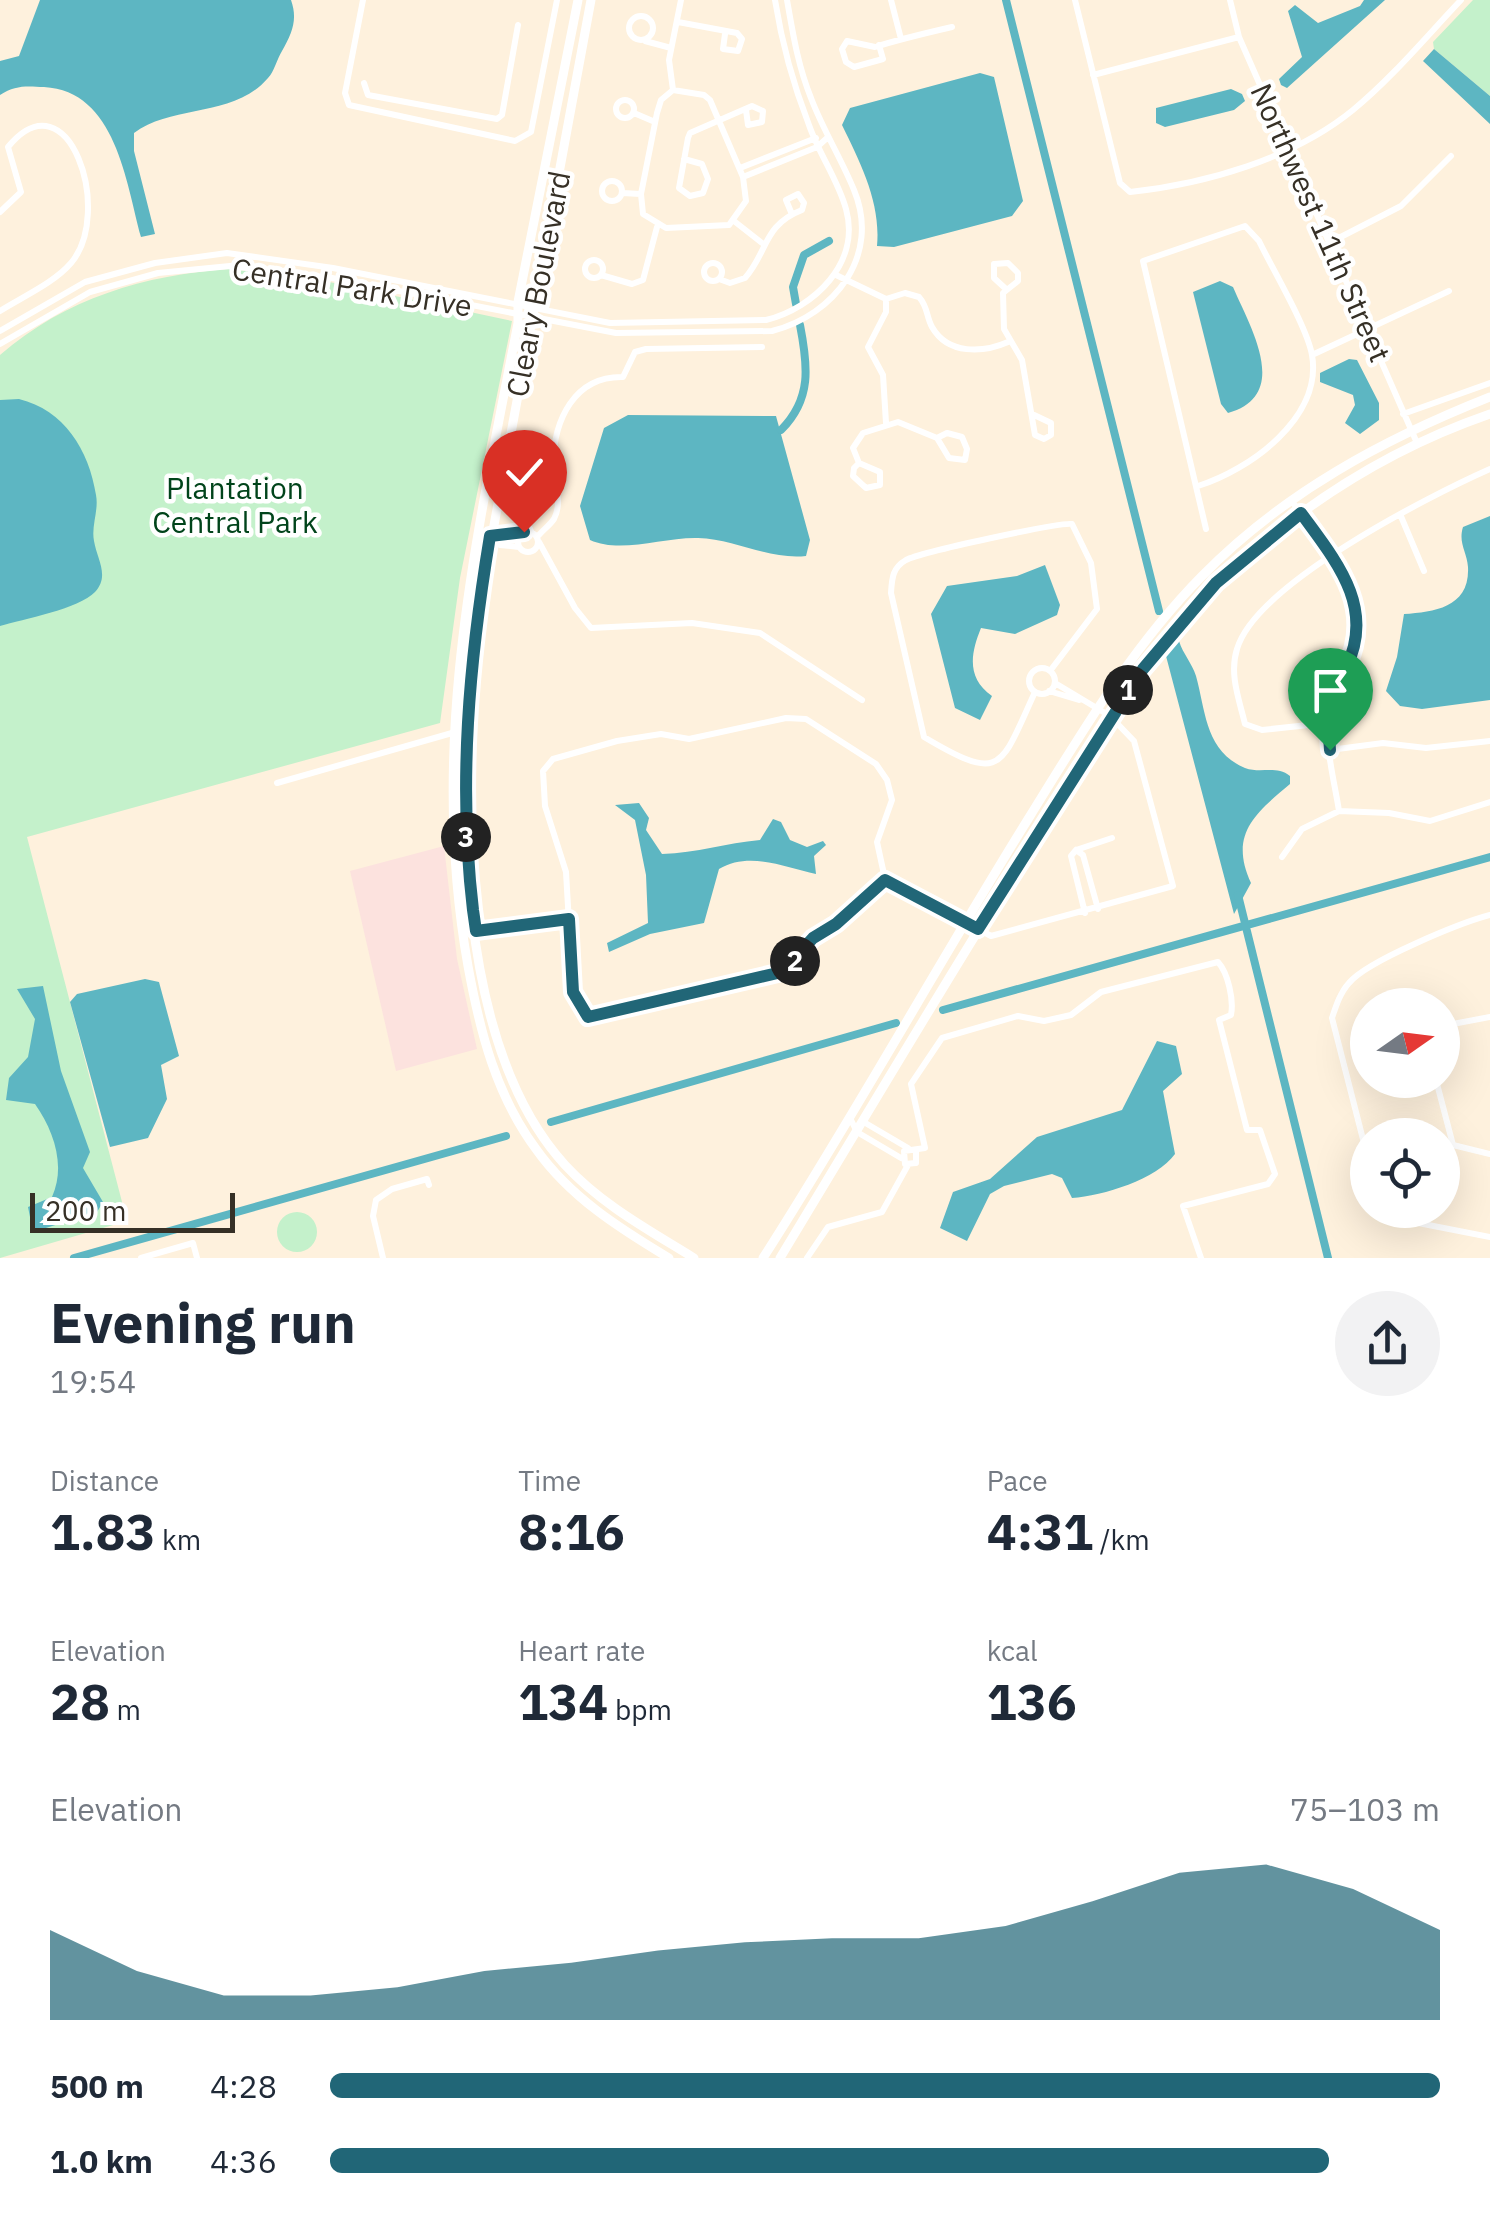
<!DOCTYPE html>
<html lang="en">
<head>
<meta charset="utf-8">
<style>
  :root { --surface:#fff; --page:#f2f2f3; --text:#1f2937; --muted:#747a83; --accent:#216677 }
  body { margin:0; font-family:"IBM Plex Sans",sans-serif; background:var(--page); color:var(--text); height:100vh; display:flex; flex-direction:column; font-size:38px; white-space:nowrap }
  * { box-sizing:border-box; margin:0 }
  p { font-size:32px; color:var(--muted) }
  .icon { flex:none; width:55px; height:55px; fill:none; stroke:currentColor; stroke-width:2; stroke-linecap:round; stroke-linejoin:round }
  .map { position:relative; height:1258px; overflow:hidden }
  .details { display:flex; flex-direction:column; background:var(--surface); flex:1 }
  .details>* { flex:none }
  .needle { width:65px; rotate:76deg }
  .controls { position:absolute; left:1350px; top:988px; display:grid; gap:20px }
  .controls a { display:grid; place-items:center; width:110px; height:110px; border-radius:50%; background:var(--surface); box-shadow:0 10px 40px #0002; font-size:50px }
  .scale { position:absolute; left:30px; bottom:25px; width:205px; box-sizing:border-box; padding-left:10px; border:5px solid #363026; border-top:0; font-size:28px; line-height:35px; white-space:nowrap; color:#363026; -webkit-text-stroke:8px #fff; paint-order:stroke }
  .pin { position:absolute; display:grid; place-items:center; width:85px; height:85px; color:#fff; margin:-102px -42px; border-radius:50% 50% 50% 0; rotate:-45deg; box-shadow:0 0 10px #0007 }
  .pin .icon { rotate:45deg }
  .km { position:absolute; width:50px; height:50px; margin:-25px; border-radius:50%; background:#222; color:#fff; font-size:28px; line-height:50px; text-align:center }
  .round { display:grid; place-items:center; flex:none; width:105px; height:105px; border-radius:52px; background:var(--page) }
  .overview { display:flex; align-items:center; justify-content:space-between; height:170px; padding:0 50px }
  h1 { font-size:55px; font-weight:800; line-height:75px }
  .figures { display:grid; grid-template-columns:repeat(3,1fr); gap:15px; height:170px; padding:10px 50px }
  .figures div { display:grid; align-content:center }
  .figures b { font-size:50px; font-weight:800 }
  .figures small { font-size:28px; font-weight:400 }
  .figures p { font-size:28px }
  .chart { height:280px; padding:20px 50px }
  .chart p { display:flex; justify-content:space-between }
  .chart svg { width:100%; height:180px; margin-top:10px; fill:var(--accent); opacity:.7 }
  ul { padding:0 50px; list-style:none; font-size:32px }
  li { display:grid; grid-template-columns:160px 120px 1fr; align-items:center; height:75px }
  li i { height:25px; border-radius:12px; background:var(--accent) }
  .map>svg:first-child { display:block }
  .commercial { fill:#fce2de }
  .green { fill:#c4f1cb }
  .water { fill:#5db6c2 }
  .lines { fill:none; stroke-linecap:round; stroke-linejoin:round }
  .canal { stroke:#5db6c2; stroke-width:8 }
  .street { stroke:#fff; stroke-width:6 }
  .secondary { stroke:#fff; stroke-width:9 }
  .route-casing { stroke:#fff; stroke-width:20 }
  .route { stroke:#216677; stroke-width:12 }
  .labels { text-anchor:middle; stroke-width:9; stroke-linejoin:round; paint-order:stroke }
  .street-label { font-size:30px; fill:#363026; stroke:#fff }
  .park-label { font-size:30px; fill:#01441b; stroke:#fff }
</style>
</head>
<body>
<div class="map">
<svg width="1490" height="1258" viewBox="0 0 1490 1258">
  <rect width="100%" height="100%" fill="#fef1dd"/>
  <path class="commercial" d="M 444,846 L 457,959 L 477,1049 L 396,1071 L 350,871 Z"/>
  <path class="green" d="M 1473,0 L 1490,0 L 1490,96 L 1434,49 L 1433,42 Z
    M 230,269 L 320,280 L 512,321 L 460,578 L 440,723 L 27,837 L 127,1221 L 0,1258 L 0,355 C 66,298 144,275 230,269 Z
    M277 1232a20 20 0 1 1 40 0a20 20 0 1 1-40 0Z"/>
  <path class="water" d="M 40,0 L 291,0 C 298,20 292,33 282,51 C 277,59 274,72 268,78 C 234,118 173,104 134,133 L 134,151 L 155,234 L 141,237 C 126,182 116,91 44,87 C 26,86 15,85 0,95 L 0,61 L 19,56 Z
    M 1364,0 L 1385,0 L 1287,88 L 1281,85 L 1279,79 L 1302,57 L 1288,11 L 1295,5 L 1318,23 L 1360,6 Z
    M 1434,49 L 1490,96 L 1490,124 L 1423,61 Z
    M 980,73 L 994,77 L 1023,201 L 1012,216 L 894,247 L 877,246 C 881,203 861,164 842,125 L 850,108 Z
    M 1231,89 L 1242,94 L 1245,101 L 1234,110 L 1165,127 L 1156,123 L 1156,108 Z
    M 1220,281 L 1233,287 C 1250,327 1292,395 1228,413 L 1221,404 L 1193,292 Z
    M 1349,359 L 1357,360 L 1379,403 L 1379,420 L 1360,434 L 1345,423 L 1355,405 L 1353,395 L 1320,382 L 1320,373 Z
    M 19,399 C 64,410 89,450 96,495 C 99,510 91,526 94,541 C 97,559 110,576 95,592 C 79,609 23,619 0,626 L 0,400 Z
    M 628,415 L 776,416 L 810,540 L 806,556 C 769,560 735,539 698,538 C 663,537 621,554 590,540 L 580,506 L 604,428 Z
    M 1490,516 L 1490,700 L 1422,709 L 1400,706 L 1386,691 L 1397,657 L 1404,614 C 1435,612 1470,607 1468,567 C 1467,552 1458,543 1463,527 Z
    M 1045,565 L 1060,605 L 1057,615 L 1015,634 L 981,628 C 970,655 967,678 992,696 L 980,720 L 955,708 L 931,614 L 947,586 L 1017,576 Z
    M 1179,641 C 1183,654 1192,663 1196,676 C 1206,712 1205,751 1245,768 C 1261,774 1276,765 1290,776 L 1290,784 C 1254,814 1229,835 1251,883 L 1234,914 L 1166,656 Z
    M 639,803 L 649,818 L 646,830 L 662,854 C 697,853 726,843 760,840 L 773,819 L 781,822 L 790,840 L 807,847 L 823,841 L 826,845 L 814,856 L 816,874 C 785,867 749,851 719,869 L 704,923 L 650,934 L 609,952 L 607,943 L 648,923 L 646,875 L 635,820 L 615,805 Z
    M 145,979 L 159,982 L 179,1056 L 161,1065 L 167,1099 L 148,1138 L 110,1147 L 70,1002 L 77,994 Z
    M 43,986 L 61,1071 L 90,1152 L 83,1168 L 103,1202 L 97,1212 L 33,1232 L 28,1207 L 52,1197 C 66,1166 54,1131 35,1104 L 6,1100 L 9,1078 L 28,1057 L 35,1019 L 17,989 Z
    M 1157,1041 L 1176,1046 L 1182,1074 L 1163,1091 L 1175,1154 C 1157,1179 1103,1196 1072,1198 L 1062,1178 L 1052,1174 L 1004,1186 L 990,1194 L 967,1241 L 940,1228 L 953,1192 L 990,1179 L 1037,1137 L 1122,1110 Z"/>
  <g class="lines">
    <path class="canal" d="M 1006,0 L 1159,611
      M 796,304 L 793,287 L 804,255 L 829,241
      M 781,430 C 812,399 808,366 800,325
      M 1238,895 L 1328,1258
      M 943,1010 L 1490,857
      M 551,1122 L 896,1023
      M 74,1258 L 506,1136"/>
    <path class="street" d="M 363,0 L 345,93 L 349,105 L 515,141 L 531,132 L 557,0
      M 891,0 L 901,39
      M 1075,0 L 1120,183 L 1130,192 C 1205,184 1293,159 1353,110 C 1392,78 1426,37 1461,0
      M 1230,0 L 1239,37 L 1417,443
      M629 28a12 12 0 1 1 24 0a12 12 0 1 1-24 0Z
      M 678,22 L 737,33 L 742,39 L 738,51 L 723,49 L 725,34
      M 645,41 L 671,48
      M 879,45 L 883,59 L 854,67 L 846,62 L 842,49 L 847,41 L 875,47 C 900,39 926,33 952,27
      M 1093,75 L 1239,37
      M 364,83 L 368,95 L 497,119 L 502,115 L 518,25
      M 673,90 L 704,95 L 710,100 L 743,177 L 746,201 L 729,225 L 666,228 L 643,214 L 641,194 L 657,113 L 661,100 Z
      M 673,90 L 669,60 L 681,0
      M616 109a9 9 0 1 1 18 0a9 9 0 1 1-18 0Z
      M 634,113 L 655,122
      M 684,159 L 702,164 L 708,179 L 703,193 L 690,196 L 679,188 L 688,138 L 690,133 L 752,106 L 763,111 L 762,122 L 748,125 L 746,110
      M 740,168 L 816,138
      M 743,177 L 817,147 L 827,138
      M602 191a10 10 0 1 1 20 0a10 10 0 1 1-20 0Z
      M 622,193 L 641,194
      M 0,212 L 21,192 L 8,147 C 69,73 114,213 71,263 C 54,283 22,297 0,311
      M 734,221 L 762,243
      M 1329,243 L 1401,206 L 1451,156
      M585 269a9 9 0 1 1 18 0a9 9 0 1 1-18 0Z
      M704 272a9 9 0 1 1 18 0a9 9 0 1 1-18 0Z
      M 601,275 L 632,284 L 643,280 L 657,227
      M 836,275 L 886,299
      M 719,279 L 730,283 L 745,278 C 768,252 763,225 802,210 L 804,203 L 798,194 L 786,200 L 791,212
      M 1006,289 L 994,278 L 994,264 L 1008,263 L 1018,273 L 1018,281 L 1003,293 L 1004,329 L 1022,360 L 1035,435 L 1044,439 L 1051,435 L 1051,423 L 1032,414
      M 886,299 L 905,293 L 919,297 C 928,307 926,316 932,327 C 948,355 983,353 1008,342
      M 0,331 L 85,282 L 155,263 L 227,253 L 333,268 L 610,323 L 766,320 C 814,308 861,263 846,209 C 838,180 819,154 809,125 C 793,84 782,44 775,0
      M 0,344 L 90,292 L 158,273 L 230,266 L 332,278 L 616,333 L 772,331 C 835,315 881,255 854,190 C 841,158 823,130 811,98 C 798,66 793,34 787,0
      M 1312,355 L 1449,291
      M 1403,414 L 1490,383
      M 886,423 L 883,375 L 868,347 L 886,312 L 886,299
      M 859,463 L 880,472 L 880,485 L 866,488 L 853,476 L 854,468 L 859,463 L 853,448 L 863,433 L 898,422 L 937,438 L 949,458 L 965,460 L 967,449 L 962,437 L 947,433 L 937,438
      M 1198,486 C 1249,470 1323,418 1312,355 C 1307,327 1273,270 1259,241 L 1245,226 L 1143,261 L 1206,529
      M 1291,500 C 1320,540 1369,588 1356,642 C 1351,665 1335,681 1330,704 C 1322,738 1334,778 1339,811
      M 1400,514 L 1424,571
      M518 542a10 10 0 1 1 20 0a10 10 0 1 1-20 0Z
      M 479,534 L 495,537 L 501,531 L 520,536
      M 538,536 C 542,531 550,525 554,519 C 564,499 552,483 553,464 C 554,420 574,376 623,377 L 635,352 L 646,349 L 762,347
      M 495,537 L 500,545 L 519,547
      M 539,542 L 575,608 L 591,628 L 692,623 L 760,633 L 862,700
      M 1308,666 L 1336,682
      M1029 681a13 13 0 1 1 26 0a13 13 0 1 1-26 0Z
      M 1049,691 L 1079,700
      M 1035,692 C 1000,768 1003,784 924,737 L 891,593 C 892,579 892,568 906,560 C 921,552 1060,522 1072,524 L 1091,563 L 1097,609 L 1050,671
      M 1327,723 L 1262,730 L 1245,724 C 1239,699 1229,674 1237,649 C 1256,584 1429,496 1490,469
      M 1330,750 L 1383,743 L 1426,748 L 1490,741
      M 277,783 L 452,733 L 465,734
      M 1076,850 L 1071,856 L 1085,913
      M 1076,850 L 1083,855 L 1098,909
      M 1076,850 L 1112,838
      M 1282,857 L 1302,829 L 1339,811 L 1389,813 L 1430,821 L 1490,802
      M 885,879 L 877,842 L 892,800 L 887,780 L 876,764 L 806,719 L 786,718 L 689,739 L 661,734 L 617,741 L 553,759 L 543,771 L 545,806 L 566,872 L 573,992 L 582,1013 L 593,1019 L 782,972 L 813,938 L 836,924 L 885,879 L 991,936 L 1173,886 L 1134,741 L 1110,716 L 1055,683
      M 462,932 L 569,919
      M 1442,1026 L 1490,1017
      M 1436,1080 L 1453,1145 L 1490,1154
      M 851,1120 L 857,1132 L 901,1158
      M 862,1121 L 908,1148
      M 916,1150 L 916,1163 L 905,1164 L 904,1151 L 925,1148 L 911,1084 L 942,1038 L 1018,1016 L 1044,1021 L 1071,1015 L 1101,992 L 1218,962 C 1228,973 1234,1000 1231,1015 L 1219,1020 L 1247,1130 L 1260,1130 L 1275,1174 L 1268,1184 L 1183,1206 L 1201,1258
      M 1368,1159 L 1332,1018 C 1336,1006 1340,993 1349,983 C 1367,961 1460,923 1490,915
      M 1388,1210 L 1408,1221 L 1490,1237
      M 141,1258 L 193,1243 L 197,1258
      M 383,1258 L 373,1216 L 376,1200 L 392,1189 L 427,1179 L 429,1185
      M 807,1258 L 828,1227 L 882,1212 L 908,1165"/>
    <path class="secondary" d="M 578,0 L 518,302 L 518,323 C 476,540 428,744 468,966 C 480,1032 496,1095 536,1149 C 570,1197 619,1228 669,1258
      M 591,0 L 473,639 C 457,792 455,1045 565,1165 C 602,1205 649,1230 694,1258
      M 763,1258 C 856,1113 939,962 1030,816 C 1082,732 1132,647 1202,576 C 1283,493 1384,439 1490,397
      M 780,1258 C 857,1131 933,1002 1012,876 C 1049,816 1084,754 1124,696 C 1213,566 1342,465 1490,414"/>
  </g>
  <g class="lines">
    <g class="route-casing">
      <path id="route" d="M 524,532 L 490,536 C 469,662 458,783 473,910 L 476,931 L 569,919 L 573,992 L 588,1017 L 782,972 L 813,938 L 836,924 L 885,880 L 978,929 L 1143,669 L 1216,583 L 1301,513 C 1336,561 1376,607 1346,668 C 1332,698 1327,716 1330,750"/>
    </g>
    <use href="#route" class="route"/>
  </g>
  <g class="labels">
    <g class="street-label">
      <text transform="translate(1320 223) rotate(66)" y="10">Northwest 11th Street</text>
      <text transform="translate(539 284) rotate(-79)" y="10">Cleary Boulevard</text>
      <text transform="translate(352 288) rotate(9)" y="10">Central Park Drive</text>
    </g>
    <g class="park-label">
      <text x="235" y="499">Plantation<tspan x="235" dy="34">Central Park</tspan></text>
    </g>
  </g>
</svg>
<div class="controls">
<a><svg class="needle" viewBox="-14 -14 28 28"><path d="M0-13l5 13h-10z" fill="#e53935"/><path d="M0 13l5-13h-10z" fill="#747a83"/></svg></a>
<a><svg class="icon" aria-label="locate" viewBox="0 0 24 24"><circle cx="12" cy="12" r="6"/><path d="M12 2v4M12 18v4M2 12h4M18 12h4"/></svg></a>
</div>
<div class="scale">200 m</div>
<div class="pin" style="left:1330px;top:750px;background:#1e9e55"><svg class="icon" aria-label="arrive" viewBox="0 0 24 24"><path d="M6 21V4h12l-3 4 3 4H6"/></svg></div>
<div class="pin" style="left:524px;top:532px;background:#d93025"><svg class="icon" aria-label="check" viewBox="0 0 24 24"><path d="M5 12l5 5 9-10"/></svg></div>
<b class="km" style="left:1128px;top:690px">1</b>
<b class="km" style="left:795px;top:961px">2</b>
<b class="km" style="left:466px;top:837px">3</b>
</div>
<section class="details">
<div class="overview"><div><h1>Evening run</h1><p>19:54</p></div><a class="round"><svg class="icon" aria-label="share" viewBox="0 0 24 24"><path d="M12 15V3M7 8l5-5 5 5M5 13v7h14v-7"/></svg></a></div>
<div class="figures">
<div><p>Distance</p><b>1.83<small> km</small></b></div>
<div><p>Time</p><b>8:16</b></div>
<div><p>Pace</p><b>4:31<small> /km</small></b></div>
</div>
<div class="figures">
<div><p>Elevation</p><b>28<small> m</small></b></div>
<div><p>Heart rate</p><b>134<small> bpm</small></b></div>
<div><p>kcal</p><b>136</b></div>
</div>
<div class="chart"><p><span>Elevation</span>75–103 m</p>
<svg viewBox="0 0 160 44" preserveAspectRatio="none"><path d="M0 44V22L10 32L20 38L30 38L40 36L50 32L60 30L70 27L80 25L90 24L100 24L110 21L120 15L130 8L140 6L150 12L160 22V44z"/></svg>
</div>
<ul>
<li><b>500 m</b>4:28<i style="width:100%"></i></li>
<li><b>1.0 km</b>4:36<i style="width:90%"></i></li>
</ul>
</section>
</body>
</html>
